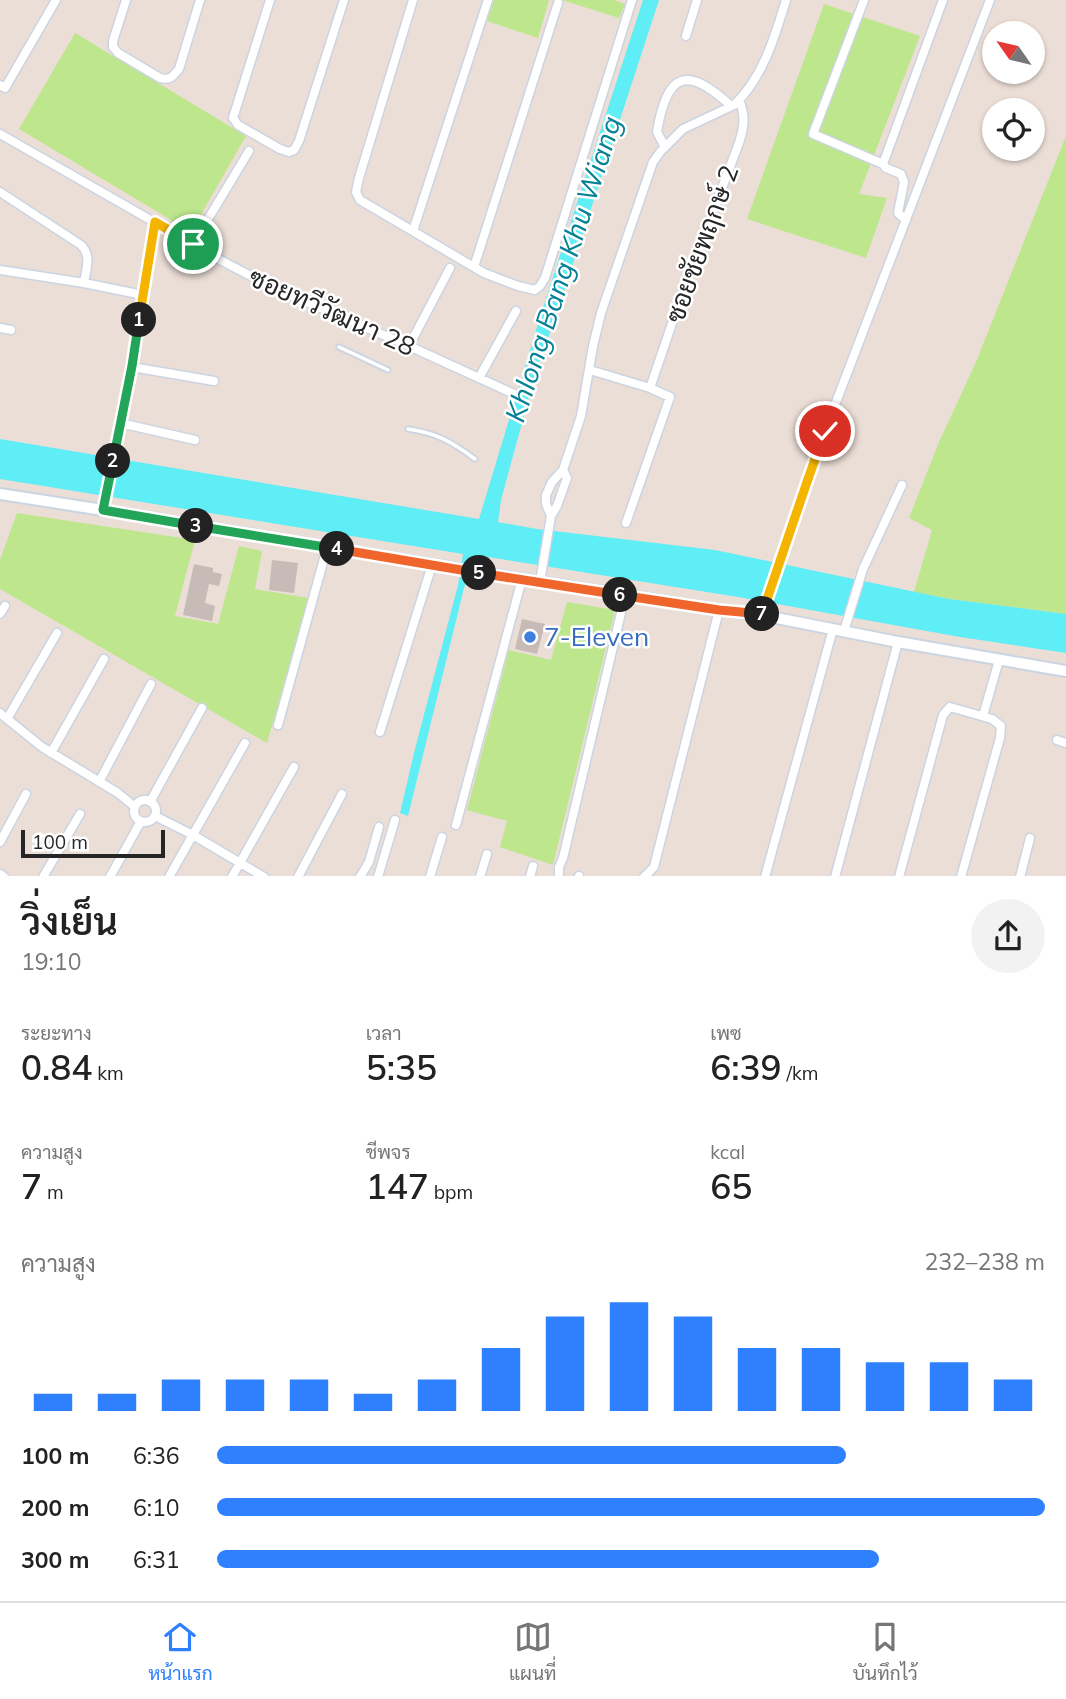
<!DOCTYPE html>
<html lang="th">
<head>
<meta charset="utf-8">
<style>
  :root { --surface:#fff; --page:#f2f2f2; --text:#222; --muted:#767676; --line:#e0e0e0; --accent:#2f80ff }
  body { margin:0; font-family:Mulish,Sarabun,sans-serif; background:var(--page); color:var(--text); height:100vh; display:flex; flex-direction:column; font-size:26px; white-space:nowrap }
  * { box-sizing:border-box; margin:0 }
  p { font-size:23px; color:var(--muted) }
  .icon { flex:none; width:38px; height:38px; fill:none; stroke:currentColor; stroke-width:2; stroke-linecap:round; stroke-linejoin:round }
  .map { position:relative; height:876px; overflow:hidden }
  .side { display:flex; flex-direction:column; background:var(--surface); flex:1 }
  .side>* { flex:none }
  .needle { width:46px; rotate:304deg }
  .buttons { position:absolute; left:982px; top:21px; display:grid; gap:14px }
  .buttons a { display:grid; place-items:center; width:63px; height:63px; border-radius:50%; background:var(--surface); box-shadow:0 2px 5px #0004; font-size:35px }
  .scale { position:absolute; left:21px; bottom:18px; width:144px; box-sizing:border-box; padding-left:7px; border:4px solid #262626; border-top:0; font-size:19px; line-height:24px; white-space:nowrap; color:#262626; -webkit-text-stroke:5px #fff; paint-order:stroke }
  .pin { position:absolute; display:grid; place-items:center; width:60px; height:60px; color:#fff; margin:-30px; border:4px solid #fff; border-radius:50%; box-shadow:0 2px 7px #0007 }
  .km { position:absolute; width:35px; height:35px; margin:-18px; border-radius:50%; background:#222; color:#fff; font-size:19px; line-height:35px; text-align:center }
  .round { display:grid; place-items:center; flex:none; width:74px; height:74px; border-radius:37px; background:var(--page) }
  .head { display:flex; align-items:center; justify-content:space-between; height:119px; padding:0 21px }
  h1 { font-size:38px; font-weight:600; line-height:52px }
  .stats { display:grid; grid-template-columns:repeat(3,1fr); gap:10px; height:119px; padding:7px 21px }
  .stats div { display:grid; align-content:center }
  .stats b { font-size:35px; font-weight:600 }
  .stats small { font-size:19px; font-weight:400 }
  .stats p { font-size:19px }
  .chart { height:196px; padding:14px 21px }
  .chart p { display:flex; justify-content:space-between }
  .chart svg { width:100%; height:126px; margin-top:7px; stroke:var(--accent); stroke-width:6 }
  ul { padding:0 21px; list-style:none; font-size:23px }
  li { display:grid; grid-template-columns:112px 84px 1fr; align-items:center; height:52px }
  li i { height:18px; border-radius:9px; background:var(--accent) }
  .tabs { display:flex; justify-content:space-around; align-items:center; height:98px; border-top:2px solid var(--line); background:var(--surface); font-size:19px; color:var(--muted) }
  .tabs a { display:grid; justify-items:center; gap:4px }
  .tabs .selected { color:var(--accent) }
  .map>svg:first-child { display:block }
  .green { fill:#bee68d }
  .water { fill:#5fedf6 }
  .building { fill:#c6bbb6 }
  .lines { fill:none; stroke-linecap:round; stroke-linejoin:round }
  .service-casing { stroke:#cbd4e1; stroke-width:7 }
  .minor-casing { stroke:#cbd4e1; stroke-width:11 }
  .secondary-casing { stroke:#cbd4e1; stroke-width:14 }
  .service { stroke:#fff; stroke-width:3.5 }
  .minor { stroke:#fff; stroke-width:8 }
  .secondary { stroke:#fff; stroke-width:10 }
  .split-1-casing { stroke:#fff; stroke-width:14 }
  .split-2-casing { stroke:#fff; stroke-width:14 }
  .split-3-casing { stroke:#fff; stroke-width:14 }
  .split-4-casing { stroke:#fff; stroke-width:14 }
  .split-5-casing { stroke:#fff; stroke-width:14 }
  .split-6-casing { stroke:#fff; stroke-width:14 }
  .split-7-casing { stroke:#fff; stroke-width:14 }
  .split-8-casing { stroke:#fff; stroke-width:14 }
  .split-9-casing { stroke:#fff; stroke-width:14 }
  .split-1 { stroke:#f5b400; stroke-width:9 }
  .split-2 { stroke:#22a559; stroke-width:9 }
  .split-3 { stroke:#22a559; stroke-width:9 }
  .split-4 { stroke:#22a559; stroke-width:9 }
  .split-5 { stroke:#f0652b; stroke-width:9 }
  .split-6 { stroke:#f0652b; stroke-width:9 }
  .split-7 { stroke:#f0652b; stroke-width:9 }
  .split-8 { stroke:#f5b400; stroke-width:9 }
  .split-9 { stroke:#f5b400; stroke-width:9 }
  .shop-dot { fill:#3f7fe0; stroke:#fff; stroke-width:2.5 }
  .labels { text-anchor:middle; stroke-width:5; stroke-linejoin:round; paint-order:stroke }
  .street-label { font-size:26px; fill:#262626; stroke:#fff }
  .shop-label { font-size:26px; fill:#366cbe; stroke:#fff; text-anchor:start }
  .water-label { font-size:28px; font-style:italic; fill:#058196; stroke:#fff }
</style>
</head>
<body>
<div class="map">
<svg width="1066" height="877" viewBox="0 0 1066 877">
  <rect width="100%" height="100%" fill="#ebded6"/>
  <path class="green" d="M 494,0 L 549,0 L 538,38 L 487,21 Z
    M 562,0 L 614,0 L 625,4 L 619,18 Z
    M 824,4 L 920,36 L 859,194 L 887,198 L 866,258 L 747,219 Z
    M 75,33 L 246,136 L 191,232 L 19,129 Z
    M 1066,136 L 1066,614 L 949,599 L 914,592 L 932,530 L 909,518 L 939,442 L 976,362 Z
    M 17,513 L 195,540 L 175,616 L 218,624 L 239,546 L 262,551 L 255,589 L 308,598 L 267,743 L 0,589 L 0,560 Z
    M 567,602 L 615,610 L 553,865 L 500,847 L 507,821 L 467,810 L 509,650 L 551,660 Z"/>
  <path class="water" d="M 643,0 L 659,0 L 556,316 L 537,368 L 501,500 L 498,522 L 537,529 L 715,550 L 949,599 L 1066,614 L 1066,653 L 960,637 L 738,597 L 475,555 L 464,588 L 408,816 L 400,813 L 415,749 L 458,585 L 463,554 L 0,479 L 0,439 L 479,519 L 541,314 Z"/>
  <path class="building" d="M 272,560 L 298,563 L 294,593 L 269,590 Z
    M 194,564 L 213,568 L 213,572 L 222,574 L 219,586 L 209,584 L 205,603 L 215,606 L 212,621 L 183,615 Z
    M 522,619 L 545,624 L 537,654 L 515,649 Z"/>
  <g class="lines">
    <g class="service-casing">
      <path id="service" d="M 339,347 L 388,370
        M 408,429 C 437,433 452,442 475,459"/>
    </g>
    <g class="minor-casing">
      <path id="minor" d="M 126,0 L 113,41 L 113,47 L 118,53 L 160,78 C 170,81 173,76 179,69 L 200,0
        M 270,0 L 233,118 L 238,125 L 280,149 L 289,152 L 294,150 L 299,141 L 344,0
        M 413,0 L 359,178 L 356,192 L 360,200 L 484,273 L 518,286 L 535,290 L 540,286 L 545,278 L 632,0
        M 864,0 L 813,134 L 883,164 L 886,168 L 901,174 L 904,182 L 898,213 L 906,220
        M 686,36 L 697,0
        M 0,85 L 5,88 L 56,0
        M 0,134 L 224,262 L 272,287 L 409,346 L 514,394
        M 665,147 L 657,132 C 667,72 687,65 731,106
        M 883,164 L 943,0
        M 0,192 L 81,245 C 92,256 86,269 84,283
        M 413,231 L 488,0
        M 193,244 L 249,151
        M 474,267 L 558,3
        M 0,270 L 84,283 L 143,295
        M 0,328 L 11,330
        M 409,346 L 450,268
        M 132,367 L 214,381
        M 590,370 L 650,388 L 670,397 L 626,523
        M 479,378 L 516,311
        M 650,388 L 682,294 L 739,143 C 744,127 746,116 739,100
        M 120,423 L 195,440
        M 103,510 L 132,367 L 155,222
        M 551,516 L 546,504 L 546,495 L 552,482 L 563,470 L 581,416 L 593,346 L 601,313 L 653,162 L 661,151 L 683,129 L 734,105 C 763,78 775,36 786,0
        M 540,582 L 551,516 L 557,506 L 567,478 L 563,470
        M 0,614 L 5,606
        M 761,615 L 825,431 L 990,0
        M 844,631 L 863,569 L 902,485
        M 0,713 L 42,747 L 118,793 L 135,807
        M 983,716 L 999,660
        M 7,719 L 57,633
        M 278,725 L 327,548
        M 380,732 L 432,565
        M 1057,740 L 1066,743
        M 51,753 L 104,659
        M 99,782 L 151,684
        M134 811a11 11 0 1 1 22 0a11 11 0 1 1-22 0Z
        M 150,802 L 202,708
        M 155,816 L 193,835 L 264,877
        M 456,825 L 522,579
        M 0,842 L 26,794
        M 0,874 L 4,877
        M 43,877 L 80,814
        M 110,877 L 141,821
        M 169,877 L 245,743
        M 232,877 L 294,767
        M 298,877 L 342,794
        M 360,877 L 369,862 L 379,827
        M 378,877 L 395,820
        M 430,877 L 442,837
        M 480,877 L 487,854
        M 530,877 L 533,866
        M 559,877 L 559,867 L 563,858 L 625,596
        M 579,877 L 579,876
        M 644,877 L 654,867 L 719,610
        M 765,877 L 833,629
        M 835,877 L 898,642
        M 899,877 L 943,715 L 950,707 L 992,719 L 1001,726 L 1000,738 L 961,877
        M 1020,877 L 1030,838"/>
    </g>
    <g class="secondary-casing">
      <path id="secondary" d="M 0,494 L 103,510 L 471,571 L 719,610 L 761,615 L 898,642 L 1066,671"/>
    </g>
    <use href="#service" class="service"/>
    <use href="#minor" class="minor"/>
    <use href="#secondary" class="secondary"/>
  </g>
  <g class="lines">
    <g class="split-1-casing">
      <path id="split-1" d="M 139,320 L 155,222 L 193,244"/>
    </g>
    <g class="split-2-casing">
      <path id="split-2" d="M 113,461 L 132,366 L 139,320"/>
    </g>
    <g class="split-3-casing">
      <path id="split-3" d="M 113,461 L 103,510 L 196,526"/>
    </g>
    <g class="split-4-casing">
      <path id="split-4" d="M 196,526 L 337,549"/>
    </g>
    <g class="split-5-casing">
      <path id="split-5" d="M 337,549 L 479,573"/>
    </g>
    <g class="split-6-casing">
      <path id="split-6" d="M 479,573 L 620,595"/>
    </g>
    <g class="split-7-casing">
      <path id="split-7" d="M 620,595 L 719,610 L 762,614"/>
    </g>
    <g class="split-8-casing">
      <path id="split-8" d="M 762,614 L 808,479"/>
    </g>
    <g class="split-9-casing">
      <path id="split-9" d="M 808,479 L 825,431"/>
    </g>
    <use href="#split-1" class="split-1"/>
    <use href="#split-2" class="split-2"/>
    <use href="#split-3" class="split-3"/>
    <use href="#split-4" class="split-4"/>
    <use href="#split-5" class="split-5"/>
    <use href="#split-6" class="split-6"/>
    <use href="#split-7" class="split-7"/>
    <use href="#split-8" class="split-8"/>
    <use href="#split-9" class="split-9"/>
  </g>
  <circle class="shop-dot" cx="530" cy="637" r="7"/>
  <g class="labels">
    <g class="street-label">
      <text transform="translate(702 244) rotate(-70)" y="9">ซอยชัยพฤกษ์ 2</text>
      <text transform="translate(332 312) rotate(24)" y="9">ซอยทวีวัฒนา 28</text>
    </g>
    <g class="shop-label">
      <text x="544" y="646">7-Eleven</text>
    </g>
    <g class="water-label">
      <text transform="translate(563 269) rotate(-72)" y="10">Khlong Bang Khu Wiang</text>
    </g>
  </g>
</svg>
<div class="buttons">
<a><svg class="needle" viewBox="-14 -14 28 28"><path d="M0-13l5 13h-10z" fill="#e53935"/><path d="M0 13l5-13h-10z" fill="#767676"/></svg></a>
<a><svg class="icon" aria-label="locate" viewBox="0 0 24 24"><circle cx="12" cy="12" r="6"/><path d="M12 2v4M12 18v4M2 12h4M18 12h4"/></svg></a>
</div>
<div class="scale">100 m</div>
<div class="pin" style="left:193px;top:244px;background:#1e9e55"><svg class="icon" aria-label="arrive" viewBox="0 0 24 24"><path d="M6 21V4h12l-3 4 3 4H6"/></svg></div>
<div class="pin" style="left:825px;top:431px;background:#d93025"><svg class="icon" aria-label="check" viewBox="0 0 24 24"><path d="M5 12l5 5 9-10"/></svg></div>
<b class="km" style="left:139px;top:320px">1</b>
<b class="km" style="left:113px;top:461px">2</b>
<b class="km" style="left:196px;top:526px">3</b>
<b class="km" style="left:337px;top:549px">4</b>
<b class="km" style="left:479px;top:573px">5</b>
<b class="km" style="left:620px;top:595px">6</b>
<b class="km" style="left:762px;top:614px">7</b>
</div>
<section class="side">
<div class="head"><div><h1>วิ่งเย็น</h1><p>19:10</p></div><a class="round"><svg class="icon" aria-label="share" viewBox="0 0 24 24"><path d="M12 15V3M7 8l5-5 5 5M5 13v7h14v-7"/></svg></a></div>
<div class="stats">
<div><p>ระยะทาง</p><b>0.84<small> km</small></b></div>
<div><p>เวลา</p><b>5:35</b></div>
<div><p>เพซ</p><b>6:39<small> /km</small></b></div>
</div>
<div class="stats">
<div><p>ความสูง</p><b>7<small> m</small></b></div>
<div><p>ชีพจร</p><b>147<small> bpm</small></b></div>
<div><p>kcal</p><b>65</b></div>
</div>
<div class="chart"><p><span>ความสูง</span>232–238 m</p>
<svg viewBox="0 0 160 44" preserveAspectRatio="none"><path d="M5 44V38M15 44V38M25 44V33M35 44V33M45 44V33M55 44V38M65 44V33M75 44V22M85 44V11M95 44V6M105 44V11M115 44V22M125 44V22M135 44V27M145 44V27M155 44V33"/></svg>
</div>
<ul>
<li><b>100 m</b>6:36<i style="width:76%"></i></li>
<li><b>200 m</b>6:10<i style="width:100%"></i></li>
<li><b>300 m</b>6:31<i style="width:80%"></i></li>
</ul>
</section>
<nav class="tabs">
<a class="selected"><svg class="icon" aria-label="home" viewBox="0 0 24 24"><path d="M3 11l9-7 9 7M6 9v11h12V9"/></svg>หน้าแรก</a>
<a><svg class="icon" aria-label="map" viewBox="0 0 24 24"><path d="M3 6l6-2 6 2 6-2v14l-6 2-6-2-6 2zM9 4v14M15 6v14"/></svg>แผนที่</a>
<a><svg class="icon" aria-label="saved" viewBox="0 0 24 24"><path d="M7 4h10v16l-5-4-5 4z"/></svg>บันทึกไว้</a>
</nav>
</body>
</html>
